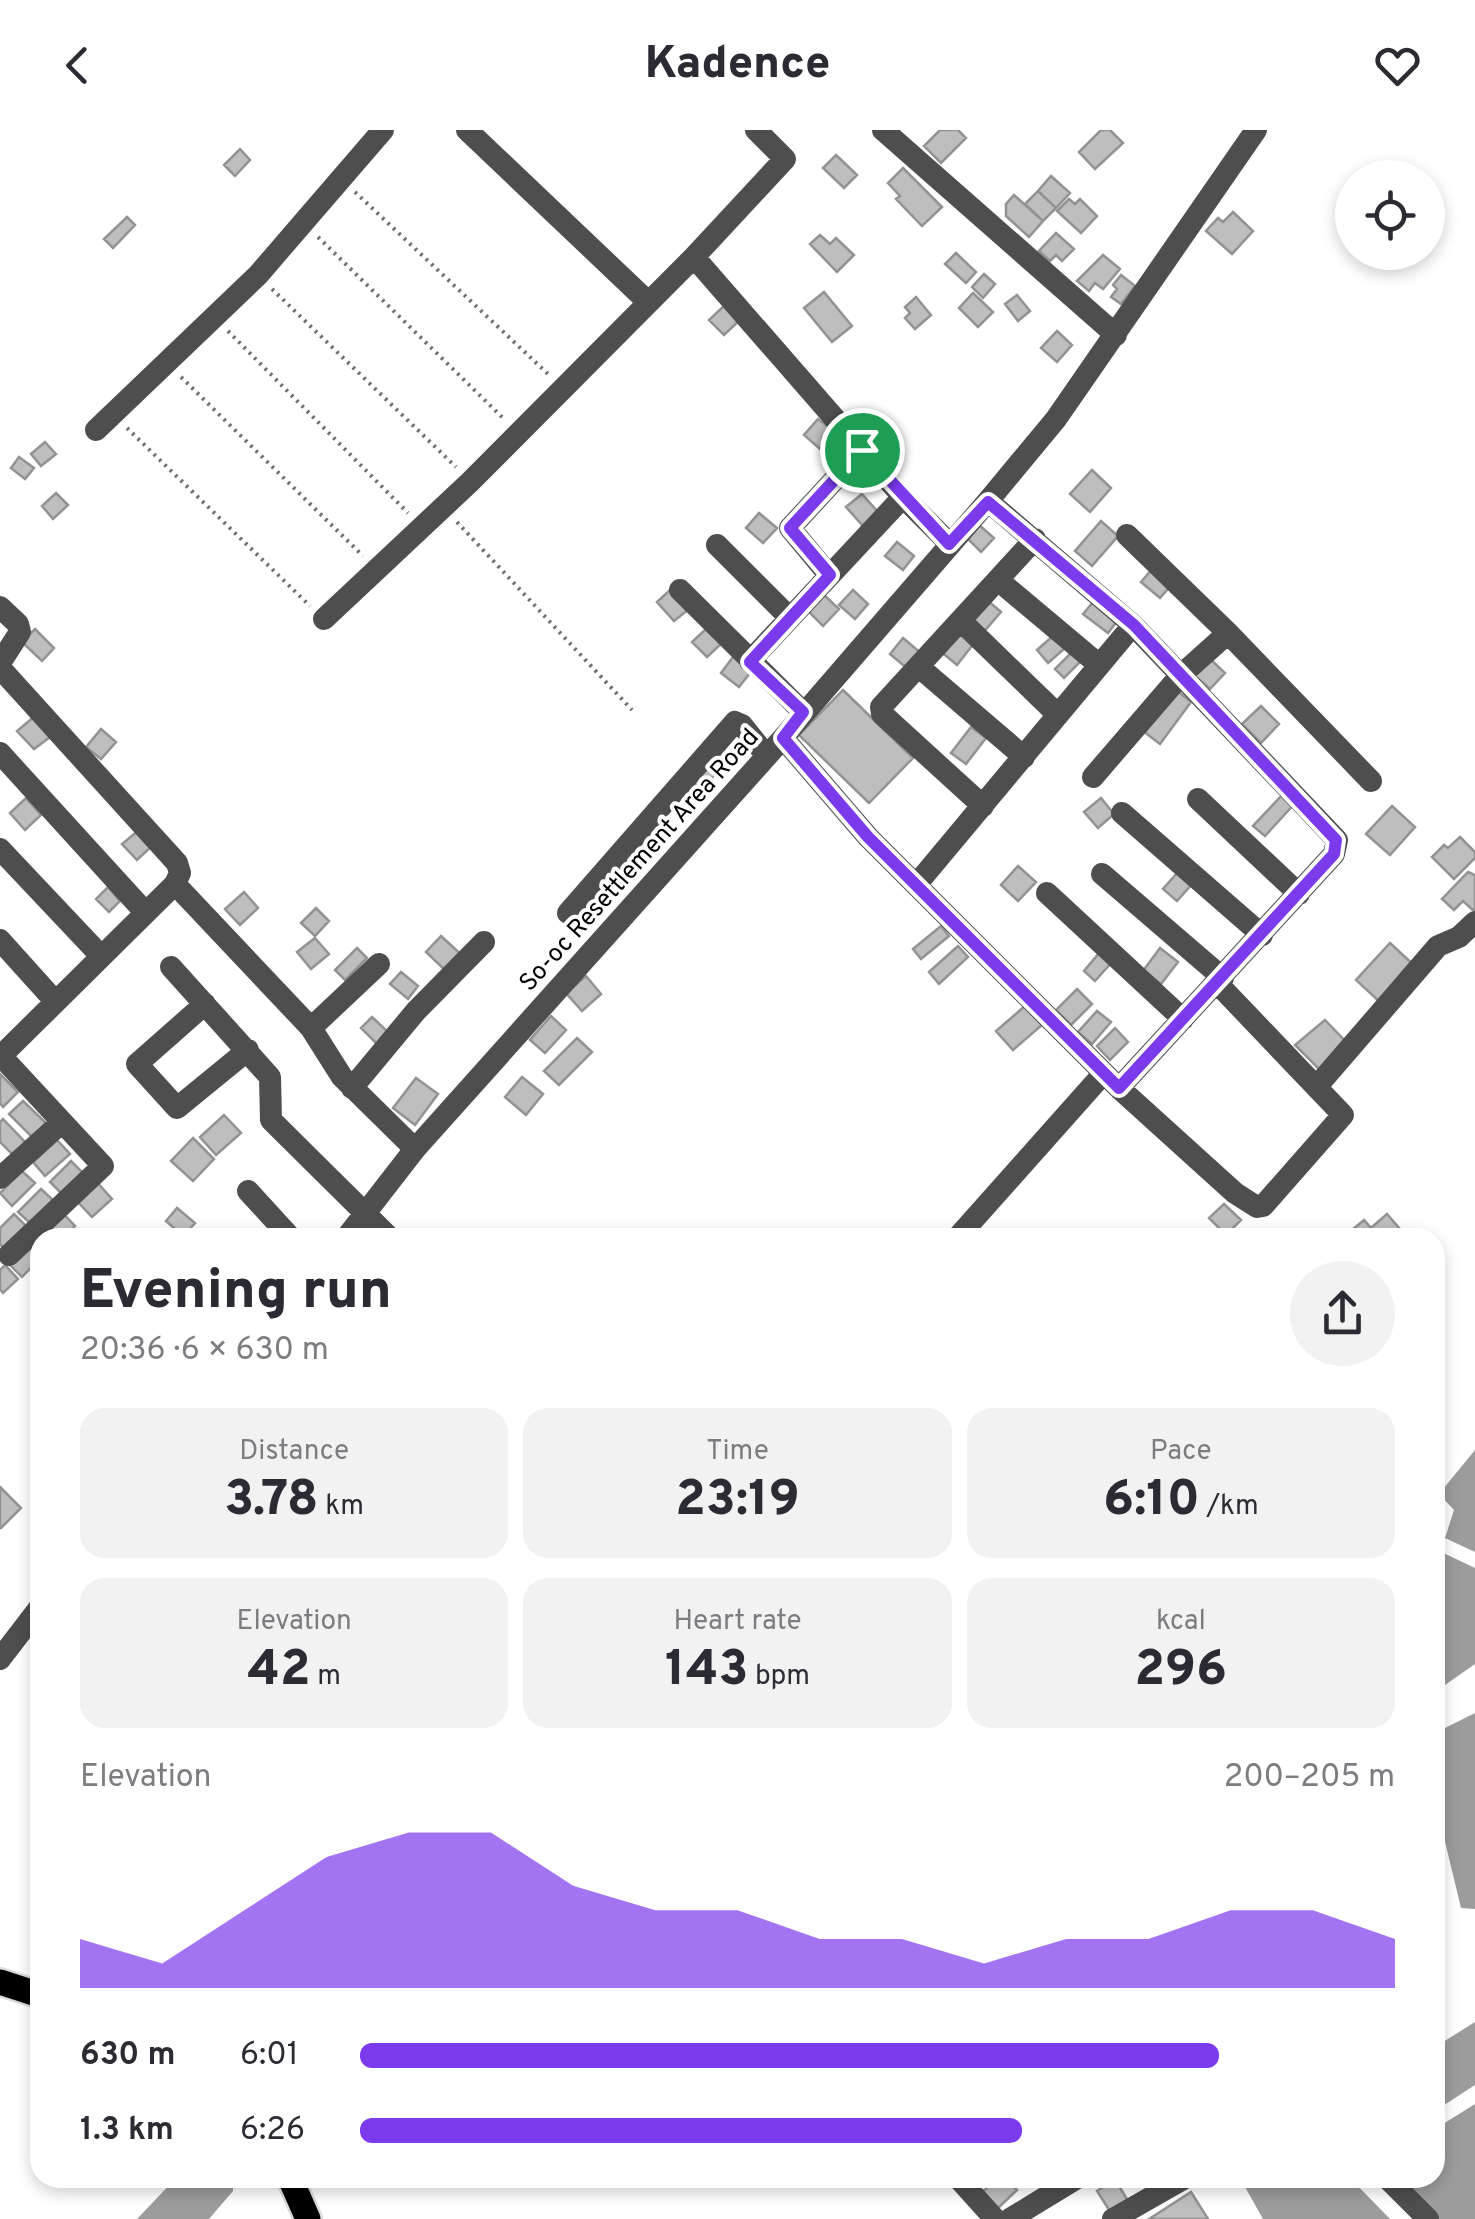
<!DOCTYPE html>
<html lang="en">
<head>
<meta charset="utf-8">
<style>
  :root { --surface:#fff; --page:#f2f2f3; --text:#2b2b33; --muted:#7c7c81; --accent:#7c3aed }
  body { margin:0; font-family:Overpass,sans-serif; background:var(--page); color:var(--text); height:100vh; display:flex; flex-direction:column; font-size:38px; white-space:nowrap }
  * { box-sizing:border-box; margin:0 }
  p { font-size:32px; color:var(--muted) }
  .icon { flex:none; width:55px; height:55px; fill:none; stroke:currentColor; stroke-width:2; stroke-linecap:round; stroke-linejoin:round }
  .map { position:relative; flex:1; overflow:hidden }
  .sheet { position:absolute; left:30px; top:1098px; width:1415px; height:960px; display:flex; flex-direction:column; background:var(--surface); border-radius:30px; box-shadow:0 5px 15px #0003 }
  .sheet>* { flex:none }
  .buttons { position:absolute; left:1335px; top:30px; display:grid; gap:20px }
  .buttons a { display:grid; place-items:center; width:110px; height:110px; border-radius:50%; background:var(--surface); box-shadow:0 5px 15px #0003; font-size:50px }
  .pin { position:absolute; display:grid; place-items:center; width:85px; height:85px; color:#fff; margin:-42px; border:5px solid #fff; border-radius:50%; box-shadow:0 2px 10px #0007 }
  .round { display:grid; place-items:center; flex:none; width:105px; height:105px; border-radius:52px; background:var(--page) }
  .overview { display:flex; align-items:center; justify-content:space-between; height:170px; padding:0 50px }
  h1 { font-size:55px; font-weight:800; line-height:75px }
  .stats { display:grid; grid-template-columns:repeat(3,1fr); gap:15px; height:170px; padding:10px 50px }
  .stats div { display:grid; align-content:center; border-radius:25px; background:var(--page); text-align:center }
  .stats b { font-size:50px; font-weight:800 }
  .stats small { font-size:28px; font-weight:400 }
  .stats p { font-size:28px }
  .chart { height:280px; padding:20px 50px }
  .chart p { display:flex; justify-content:space-between }
  .chart svg { width:100%; height:180px; margin-top:10px; fill:var(--accent); opacity:.7 }
  ul { padding:0 50px; list-style:none; font-size:32px }
  li { display:grid; grid-template-columns:160px 120px 1fr; align-items:center; height:75px }
  li i { height:25px; border-radius:12px; background:var(--accent) }
  header { display:flex; justify-content:space-between; align-items:center; height:130px; padding:0 50px; background:var(--surface); font-size:45px; font-weight:800 }
  .map>svg:first-child { display:block }
  .water { fill:#9c9c9c }
  .building { fill:#bebebe; stroke:#929292; stroke-width:2.5 }
  .lines { fill:none; stroke-linecap:round; stroke-linejoin:round }
  .major-casing { stroke:#dbdbdb; stroke-width:30 }
  .path { stroke:#707070; stroke-width:4; stroke-dasharray:2.5 5; stroke-linecap:butt }
  .minor { stroke:#4e4e4e; stroke-width:22 }
  .major { stroke:#000; stroke-width:25 }
  .route-casing { stroke:#fff; stroke-width:20 }
  .route { stroke:#7c3aed; stroke-width:12 }
  .labels { text-anchor:middle; stroke-width:8; stroke-linejoin:round; paint-order:stroke }
  .street-label { font-size:25px; fill:#000; stroke:#fff }
</style>
</head>
<body>
<header><svg class="icon" aria-label="back" viewBox="0 0 24 24"><path d="M15 5l-7 7 7 7"/></svg>Kadence<svg class="icon" aria-label="heart" viewBox="0 0 24 24"><path d="M12 20l-8-8c-3-5 5-10 8-4 3-6 11-1 8 4z"/></svg></header>
<div class="map">
<svg width="1475" height="2089" viewBox="0 0 1475 2089">
  <rect width="100%" height="100%" fill="#fff"/>
  <path class="water" d="M 1475,1320 L 1475,1422 L 1445,1408 L 1454,1380 L 1439,1364 Z
    M 1435,1419 L 1475,1438 L 1475,1534 L 1435,1562 Z
    M 1475,1583 L 1475,1779 L 1461,1778 L 1435,1670 L 1435,1603 Z
    M 1475,1892 L 1475,1955 L 1435,1981 L 1435,1917 Z
    M 1475,1974 L 1475,2089 L 1436,2089 L 1397,2048 L 1435,2048 L 1435,1999 Z
    M 176,2048 L 233,2048 L 233,2061 L 209,2089 L 137,2089 Z
    M 1259,2048 L 1350,2048 L 1390,2089 L 1263,2089 L 1245,2057 Z"/>
  <path class="building" d="M 940,0 L 958,0 L 966,8 L 941,33 L 924,16 Z
    M 1101,0 L 1110,0 L 1123,13 L 1095,39 L 1079,22 Z
    M 240,19 L 250,30 L 235,46 L 224,35 Z
    M 836,25 L 857,45 L 844,58 L 823,38 Z
    M 903,38 L 942,77 L 922,96 L 896,69 L 900,66 L 888,53 Z
    M 1051,46 L 1070,63 L 1056,78 L 1038,61 Z
    M 1038,61 L 1056,78 L 1043,91 L 1025,74 Z
    M 1014,65 L 1043,91 L 1029,107 L 1006,86 L 1006,74 Z
    M 1069,69 L 1075,74 L 1080,69 L 1097,86 L 1081,103 L 1057,81 Z
    M 1233,82 L 1253,101 L 1232,124 L 1206,101 L 1218,88 L 1223,92 Z
    M 127,87 L 135,95 L 113,118 L 104,109 Z
    M 1056,103 L 1074,119 L 1062,131 L 1056,125 L 1050,131 L 1039,121 Z
    M 820,105 L 830,114 L 836,108 L 854,125 L 837,142 L 810,114 Z
    M 956,123 L 976,142 L 966,153 L 945,134 Z
    M 1103,125 L 1120,139 L 1103,159 L 1095,153 L 1089,161 L 1077,151 Z
    M 984,144 L 995,154 L 983,168 L 972,157 Z
    M 1121,145 L 1135,156 L 1121,174 L 1111,167 L 1117,159 L 1113,155 Z
    M 824,162 L 852,196 L 832,212 L 804,178 Z
    M 973,163 L 993,182 L 978,197 L 959,178 Z
    M 1017,165 L 1030,181 L 1018,191 L 1005,174 Z
    M 916,167 L 931,185 L 915,199 L 905,188 L 910,183 L 905,177 Z
    M 726,174 L 741,189 L 724,205 L 709,190 Z
    M 1057,201 L 1072,215 L 1057,232 L 1041,218 Z
    M 818,289 L 835,302 L 820,319 L 804,305 Z
    M 45,312 L 56,324 L 41,336 L 31,324 Z
    M 19,327 L 34,338 L 25,349 L 11,338 Z
    M 1092,340 L 1111,358 L 1090,382 L 1070,364 Z
    M 56,363 L 68,375 L 53,389 L 42,376 Z
    M 862,364 L 878,382 L 863,396 L 846,377 Z
    M 759,383 L 777,398 L 763,413 L 746,398 Z
    M 1101,391 L 1118,406 L 1092,436 L 1075,421 Z
    M 978,394 L 994,408 L 981,422 L 966,407 Z
    M 897,412 L 914,426 L 903,440 L 885,426 Z
    M 1153,438 L 1173,453 L 1160,468 L 1141,452 Z
    M 671,459 L 689,479 L 674,491 L 657,472 Z
    M 853,460 L 868,474 L 855,489 L 839,475 Z
    M 823,464 L 839,479 L 823,496 L 807,480 Z
    M 987,470 L 1001,482 L 981,505 L 967,493 Z
    M 1094,471 L 1118,490 L 1108,503 L 1083,484 Z
    M 958,498 L 975,512 L 957,535 L 939,520 Z
    M 35,499 L 54,518 L 42,531 L 22,512 Z
    M 706,499 L 721,514 L 707,527 L 692,512 Z
    M 1054,505 L 1065,518 L 1048,533 L 1037,520 Z
    M 903,508 L 922,524 L 909,540 L 890,524 Z
    M 1073,521 L 1082,530 L 1064,548 L 1055,539 Z
    M 736,523 L 754,538 L 739,557 L 721,543 Z
    M 1207,526 L 1225,543 L 1210,559 L 1191,542 Z
    M 1175,559 L 1191,572 L 1160,614 L 1143,601 Z
    M 843,560 L 913,628 L 869,673 L 799,605 Z
    M 1261,576 L 1279,594 L 1261,613 L 1242,594 Z
    M 36,585 L 54,604 L 34,619 L 17,601 Z
    M 971,597 L 986,608 L 966,634 L 951,623 Z
    M 101,599 L 116,612 L 101,629 L 86,617 Z
    M 720,616 L 732,627 L 700,660 L 689,648 Z
    M 1285,662 L 1296,672 L 1265,706 L 1253,696 Z
    M 26,668 L 41,685 L 25,700 L 10,683 Z
    M 1101,668 L 1114,684 L 1098,698 L 1084,682 Z
    M 1392,676 L 1415,697 L 1390,725 L 1366,704 Z
    M 139,700 L 153,715 L 137,730 L 122,714 Z
    M 1460,707 L 1475,722 L 1475,728 L 1454,749 L 1432,727 L 1444,715 L 1448,718 Z
    M 1018,736 L 1036,752 L 1018,771 L 1001,755 Z
    M 1178,742 L 1192,754 L 1177,771 L 1163,759 Z
    M 1468,742 L 1475,745 L 1475,782 L 1463,771 L 1454,780 L 1442,769 Z
    M 108,757 L 120,771 L 109,782 L 96,769 Z
    M 244,762 L 258,778 L 240,795 L 225,779 Z
    M 316,778 L 329,791 L 315,806 L 301,793 Z
    M 941,796 L 949,806 L 921,829 L 913,819 Z
    M 441,806 L 465,828 L 450,845 L 426,822 Z
    M 315,808 L 329,824 L 311,839 L 297,822 Z
    M 1390,813 L 1416,837 L 1382,874 L 1356,850 Z
    M 958,816 L 968,827 L 939,854 L 929,842 Z
    M 357,818 L 367,828 L 345,850 L 335,840 Z
    M 1160,818 L 1178,832 L 1161,854 L 1143,841 Z
    M 1100,822 L 1112,832 L 1095,851 L 1084,841 Z
    M 401,842 L 418,856 L 408,869 L 390,854 Z
    M 586,846 L 601,864 L 582,881 L 566,863 Z
    M 1077,859 L 1092,874 L 1071,895 L 1056,880 Z
    M 1025,876 L 1042,895 L 1013,920 L 996,901 Z
    M 1097,881 L 1111,892 L 1092,914 L 1078,902 Z
    M 551,886 L 566,900 L 545,923 L 530,910 Z
    M 372,887 L 388,902 L 377,914 L 361,898 Z
    M 1325,890 L 1350,916 L 1323,943 L 1295,915 Z
    M 1115,898 L 1128,912 L 1110,930 L 1097,916 Z
    M 577,908 L 592,922 L 559,955 L 544,941 Z
    M 0,944 L 18,962 L 3,977 L 0,973 Z
    M 522,947 L 543,964 L 526,985 L 505,967 Z
    M 416,948 L 438,964 L 415,995 L 393,978 Z
    M 23,971 L 47,994 L 33,1008 L 9,984 Z
    M 224,985 L 241,1003 L 216,1025 L 200,1007 Z
    M 3,989 L 27,1014 L 14,1026 L 0,1012 L 0,992 Z
    M 193,1008 L 214,1029 L 193,1051 L 171,1031 Z
    M 57,1010 L 70,1024 L 45,1046 L 33,1032 Z
    M 71,1031 L 84,1044 L 63,1065 L 50,1052 Z
    M 22,1041 L 35,1053 L 12,1076 L 0,1063 Z
    M 95,1050 L 112,1069 L 92,1087 L 75,1069 Z
    M 41,1059 L 55,1072 L 32,1095 L 18,1082 Z
    M 1224,1074 L 1241,1090 L 1226,1105 L 1209,1088 Z
    M 177,1078 L 195,1093 L 183,1106 L 166,1091 Z
    M 60,1080 L 75,1096 L 64,1108 L 45,1108 L 39,1102 Z
    M 14,1084 L 27,1097 L 4,1119 L 0,1114 L 0,1098 Z
    M 1387,1084 L 1406,1106 L 1404,1108 L 1350,1108 L 1347,1104 L 1364,1090 L 1371,1098 Z
    M 29,1110 L 40,1120 L 40,1128 L 22,1147 L 7,1132 Z
    M 5,1135 L 18,1149 L 3,1163 L 0,1159 L 0,1140 Z
    M 0,1357 L 21,1378 L 1,1398 L 0,1397 Z
    M 998,2048 L 1005,2048 L 1017,2060 L 996,2080 L 980,2064 Z
    M 1115,2050 L 1129,2072 L 1111,2083 L 1097,2061 Z
    M 1191,2062 L 1208,2089 L 1149,2089 Z"/>
  <g class="lines">
    <g class="major-casing">
      <path id="major" d="M 0,1852 L 40,1865
        M 290,2048 L 308,2089"/>
    </g>
    <path class="path" d="M 355,62 L 548,244
      M 318,107 L 504,289
      M 272,159 L 456,337
      M 228,201 L 408,383
      M 181,247 L 363,426
      M 127,298 L 310,476
      M 457,392 L 632,580"/>
    <path class="minor" d="M 467,0 L 648,172
      M 883,0 L 1116,205
      M 694,127 L 903,367 L 949,413
      M 96,300 L 258,145 L 383,0
      M 1127,405 L 1228,503 L 1371,651
      M 717,415 L 789,487
      M 829,445 L 790,398 L 862,320
      M 998,450 L 1098,534
      M 680,460 L 803,582
      M 0,477 L 18,494 L 20,502 L 0,533
      M 324,489 L 470,352 L 694,127 L 785,29 L 756,0
      M 961,491 L 1058,585
      M 750,531 L 903,367
      M 919,537 L 1024,627
      M 0,538 L 177,733 L 180,743 L 175,754
      M 783,608 L 868,707 L 1119,958 L 1334,724 L 1337,710 L 1133,495 L 988,371
      M 0,623 L 144,781
      M 1093,647 L 1180,546 L 1228,503
      M 1198,669 L 1299,764
      M 983,676 L 882,584 L 881,577 L 1035,409
      M 1122,683 L 1262,805
      M 0,719 L 101,826
      M 1102,744 L 1223,848
      M 916,755 L 1133,495
      M 1047,763 L 1183,889
      M 568,783 L 735,592 L 742,595 L 766,625
      M 0,810 L 54,870
      M 171,837 L 270,947 L 271,990 L 390,1108
      M 205,874 L 137,934 L 177,978 L 248,920
      M 311,898 L 379,834
      M 1,926 L 103,1036 L 9,1125
      M 0,927 L 175,754 L 311,898 L 342,947 L 415,1019
      M 1318,955 L 1438,816 L 1459,807 L 1475,792
      M 352,958 L 416,881 L 484,812
      M 1119,958 L 1235,1063 L 1257,1077 L 1263,1076 L 1343,985 L 1218,854
      M 0,1048 L 62,992
      M 248,1061 L 291,1108
      M 346,1108 L 415,1019 L 783,608 L 988,371 L 1056,289 L 1256,0
      M 957,1108 L 1103,944
      M 0,1529 L 40,1477
      M 958,2048 L 995,2089
      M 1387,2048 L 1428,2089
      M 1010,2089 L 1077,2048
      M 1113,2089 L 1185,2048"/>
    <use href="#major" class="major"/>
  </g>
  <g class="lines">
    <g class="route-casing">
      <path id="route" d="M 862,320 L 949,414 L 988,372 L 1134,495 L 1336,710 L 1334,724 L 1119,958 L 868,707 L 783,608 L 803,582 L 750,532 L 830,445 L 790,398 Z"/>
    </g>
    <use href="#route" class="route"/>
  </g>
  <g class="labels">
    <g class="street-label">
      <text transform="translate(638 729) rotate(-48)" y="9">So-oc Resettlement Area Road</text>
    </g>
  </g>
</svg>
<div class="buttons">
<a><svg class="icon" aria-label="locate" viewBox="0 0 24 24"><circle cx="12" cy="12" r="6"/><path d="M12 2v4M12 18v4M2 12h4M18 12h4"/></svg></a>
</div>
<div class="pin" style="left:862px;top:320px;background:#1e9e55"><svg class="icon" aria-label="arrive" viewBox="0 0 24 24"><path d="M6 21V4h12l-3 4 3 4H6"/></svg></div>
<section class="sheet">
<div class="overview"><div><h1>Evening run</h1><p>20:36 · 6 × 630 m</p></div><a class="round"><svg class="icon" aria-label="share" viewBox="0 0 24 24"><path d="M12 15V3M7 8l5-5 5 5M5 13v7h14v-7"/></svg></a></div>
<div class="stats">
<div><p>Distance</p><b>3.78<small> km</small></b></div>
<div><p>Time</p><b>23:19</b></div>
<div><p>Pace</p><b>6:10<small> /km</small></b></div>
</div>
<div class="stats">
<div><p>Elevation</p><b>42<small> m</small></b></div>
<div><p>Heart rate</p><b>143<small> bpm</small></b></div>
<div><p>kcal</p><b>296</b></div>
</div>
<div class="chart"><p><span>Elevation</span>200–205 m</p>
<svg viewBox="0 0 160 44" preserveAspectRatio="none"><path d="M0 44V32L10 38L20 25L30 12L40 6L50 6L60 19L70 25L80 25L90 32L100 32L110 38L120 32L130 32L140 25L150 25L160 32V44z"/></svg>
</div>
<ul>
<li><b>630 m</b>6:01<i style="width:83%"></i></li>
<li><b>1.3 km</b>6:26<i style="width:64%"></i></li>
</ul>
</section>
</div>
</body>
</html>
